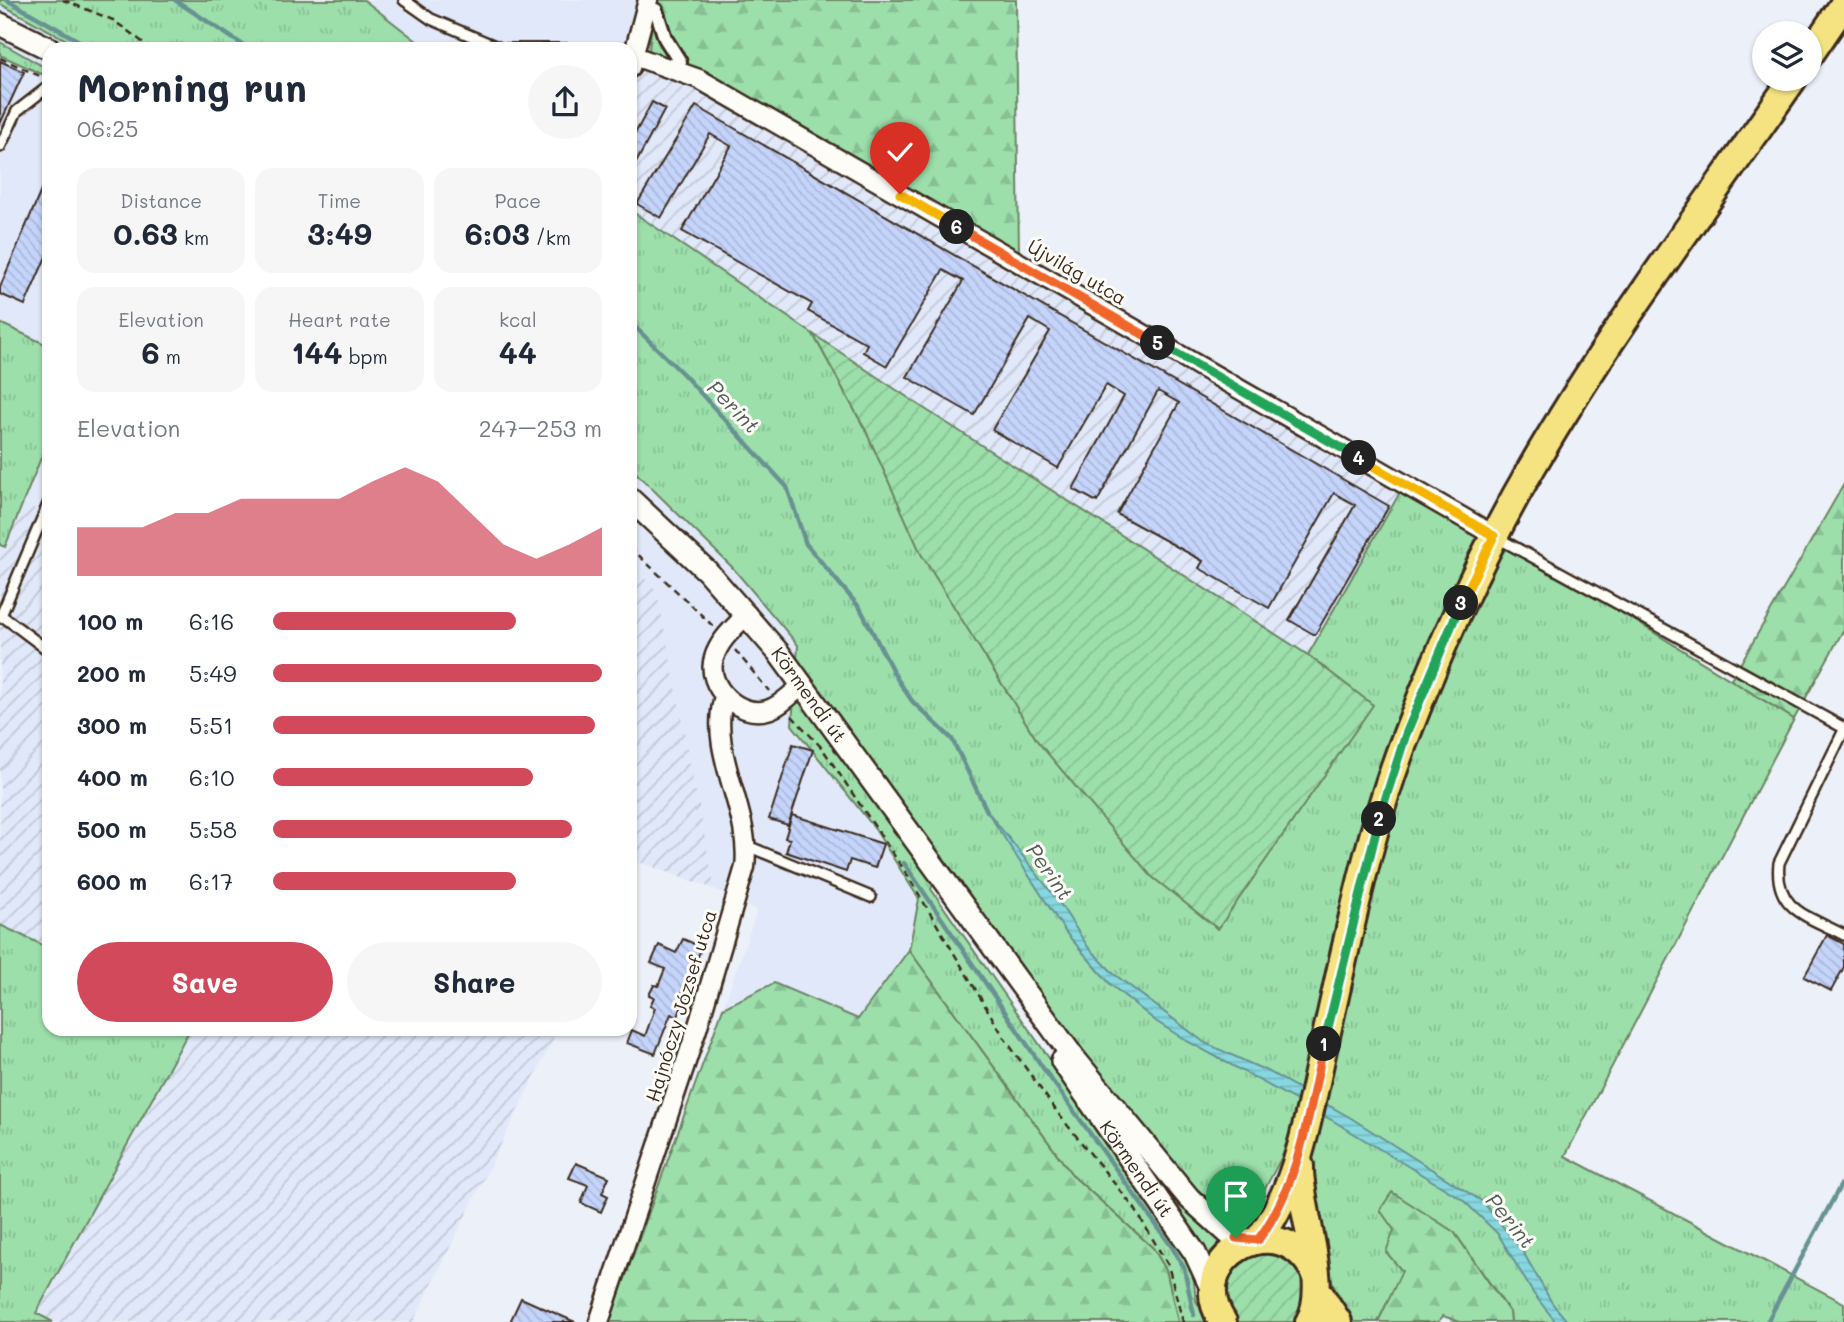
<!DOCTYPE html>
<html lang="en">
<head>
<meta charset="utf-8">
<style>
  :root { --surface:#fff; --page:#f6f6f7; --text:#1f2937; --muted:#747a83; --accent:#d1495b }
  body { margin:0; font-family:Mali,sans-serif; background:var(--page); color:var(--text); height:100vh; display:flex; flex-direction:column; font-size:26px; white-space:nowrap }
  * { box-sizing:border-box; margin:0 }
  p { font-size:23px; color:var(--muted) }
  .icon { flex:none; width:38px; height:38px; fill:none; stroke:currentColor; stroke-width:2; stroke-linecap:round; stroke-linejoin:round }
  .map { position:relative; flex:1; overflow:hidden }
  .side { position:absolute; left:42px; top:42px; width:595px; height:994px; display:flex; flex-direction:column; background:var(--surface); border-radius:21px; box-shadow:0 2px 5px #0004 }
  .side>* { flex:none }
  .buttons { position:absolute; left:1752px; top:21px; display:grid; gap:14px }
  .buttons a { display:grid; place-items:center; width:70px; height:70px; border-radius:50%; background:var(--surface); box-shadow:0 2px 5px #0004; font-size:35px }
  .pin { position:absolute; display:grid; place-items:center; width:60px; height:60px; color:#fff; margin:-72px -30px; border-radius:50% 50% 50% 0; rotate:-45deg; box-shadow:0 0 7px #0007 }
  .pin .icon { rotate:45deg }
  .km { position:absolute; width:35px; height:35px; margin:-18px; border-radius:50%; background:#222; color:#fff; font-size:19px; line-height:35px; text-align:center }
  .round { display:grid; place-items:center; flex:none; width:74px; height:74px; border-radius:37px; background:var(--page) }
  .headline { display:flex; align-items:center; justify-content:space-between; height:119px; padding:0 35px }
  h1 { font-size:38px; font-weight:700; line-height:52px }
  .figures { display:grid; grid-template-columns:repeat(3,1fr); gap:10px; height:119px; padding:7px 35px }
  .figures div { display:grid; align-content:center; border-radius:18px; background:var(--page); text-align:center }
  .figures b { font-size:30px; font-weight:700 }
  .figures small { font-size:19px; font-weight:400 }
  .figures p { font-size:19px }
  .chart { height:196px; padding:14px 35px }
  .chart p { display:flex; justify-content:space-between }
  .chart svg { width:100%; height:126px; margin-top:7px; fill:var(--accent); opacity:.7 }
  .button { display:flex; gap:14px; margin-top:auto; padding:14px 35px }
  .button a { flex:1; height:80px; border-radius:42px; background:var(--accent); color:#fff; font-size:28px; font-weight:700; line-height:80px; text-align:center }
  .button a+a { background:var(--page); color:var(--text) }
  ul { padding:0 35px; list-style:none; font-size:23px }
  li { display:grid; grid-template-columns:112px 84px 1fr; align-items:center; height:52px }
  li i { height:18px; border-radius:9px; background:var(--accent) }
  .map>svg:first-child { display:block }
  .built { fill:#e0e8f9 }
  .industrial { fill:url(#industrial-furrows) }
  .grass { fill:url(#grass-tufts); stroke:#6c8464; stroke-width:2 }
  .forest { fill:url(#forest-firs); stroke:#6c8464; stroke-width:2 }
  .garden { fill:url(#garden-furrows); stroke:#6c8464; stroke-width:2 }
  .water { fill:url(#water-rules); stroke:#689292; stroke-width:2 }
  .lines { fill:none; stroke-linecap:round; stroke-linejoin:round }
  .stream { stroke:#689292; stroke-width:4.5 }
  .building { fill:url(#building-back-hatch); stroke:#3b2a1e; stroke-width:2 }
  .service-casing { stroke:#3b2a1e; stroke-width:14 }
  .pedestrian-casing { stroke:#3b2a1e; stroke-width:18 }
  .minor-casing { stroke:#3b2a1e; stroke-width:23 }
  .tertiary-casing { stroke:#3b2a1e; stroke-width:26 }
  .primary-casing { stroke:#3b2a1e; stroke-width:32 }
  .path { stroke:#3b2a1e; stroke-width:2.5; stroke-dasharray:7 5; stroke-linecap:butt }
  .service { stroke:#fdfcf7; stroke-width:9 }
  .pedestrian { stroke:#fdfcf7; stroke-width:12 }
  .minor { stroke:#fdfcf7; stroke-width:18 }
  .tertiary { stroke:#fdfcf7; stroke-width:21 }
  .primary { stroke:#f5e382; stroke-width:26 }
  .split-1-casing { stroke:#fff; stroke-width:14 }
  .split-2-casing { stroke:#fff; stroke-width:14 }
  .split-3-casing { stroke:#fff; stroke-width:14 }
  .split-4-casing { stroke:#fff; stroke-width:14 }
  .split-5-casing { stroke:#fff; stroke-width:14 }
  .split-6-casing { stroke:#fff; stroke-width:14 }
  .split-7-casing { stroke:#fff; stroke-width:14 }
  .split-1 { stroke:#f0652b; stroke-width:9 }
  .split-2 { stroke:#22a559; stroke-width:9 }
  .split-3 { stroke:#22a559; stroke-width:9 }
  .split-4 { stroke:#f5b400; stroke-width:9 }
  .split-5 { stroke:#22a559; stroke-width:9 }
  .split-6 { stroke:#f0652b; stroke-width:9 }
  .split-7 { stroke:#f5b400; stroke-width:9 }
  .labels { text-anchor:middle; stroke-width:6; stroke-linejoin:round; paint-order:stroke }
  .street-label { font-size:19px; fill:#3b2a1e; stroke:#fdfcf7 }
  .water-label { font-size:21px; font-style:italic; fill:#525e58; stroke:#fdfcf7 }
</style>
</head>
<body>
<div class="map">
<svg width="1844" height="1322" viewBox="0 0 1844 1322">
  <defs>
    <pattern id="industrial-furrows" width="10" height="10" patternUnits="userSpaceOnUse" patternTransform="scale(1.75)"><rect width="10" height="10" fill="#e0e8f9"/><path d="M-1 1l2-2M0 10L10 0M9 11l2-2" fill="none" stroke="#c1c7d5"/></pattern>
    <pattern id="grass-tufts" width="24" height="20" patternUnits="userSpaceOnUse" patternTransform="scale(1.75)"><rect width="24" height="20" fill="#9cdfab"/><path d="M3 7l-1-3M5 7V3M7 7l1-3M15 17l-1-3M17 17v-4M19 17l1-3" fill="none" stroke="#87c093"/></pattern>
    <pattern id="forest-firs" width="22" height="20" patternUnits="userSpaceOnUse" patternTransform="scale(1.75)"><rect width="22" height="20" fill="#9cdfab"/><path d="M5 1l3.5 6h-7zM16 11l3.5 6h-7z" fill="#87c093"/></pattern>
    <pattern id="garden-furrows" width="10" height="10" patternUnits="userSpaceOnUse" patternTransform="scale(1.75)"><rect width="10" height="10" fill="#9cdfab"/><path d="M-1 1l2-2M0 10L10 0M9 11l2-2" fill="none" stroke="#87c093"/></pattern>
    <pattern id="water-rules" width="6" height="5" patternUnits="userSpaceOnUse" patternTransform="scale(1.75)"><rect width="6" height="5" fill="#86d7df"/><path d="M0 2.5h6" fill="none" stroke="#75b9bf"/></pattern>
    <pattern id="building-back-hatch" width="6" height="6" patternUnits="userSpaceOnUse" patternTransform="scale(1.75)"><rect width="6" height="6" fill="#c4d4fb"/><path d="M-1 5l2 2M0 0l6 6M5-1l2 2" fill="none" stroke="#a9b6d7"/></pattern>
  </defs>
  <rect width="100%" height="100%" fill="#ecf0f8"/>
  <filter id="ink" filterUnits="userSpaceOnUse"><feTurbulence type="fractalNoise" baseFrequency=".0143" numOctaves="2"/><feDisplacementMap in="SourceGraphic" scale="14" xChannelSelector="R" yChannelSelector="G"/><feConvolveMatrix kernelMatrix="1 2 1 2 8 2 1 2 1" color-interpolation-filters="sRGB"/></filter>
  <g filter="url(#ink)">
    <path class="built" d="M 364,0 L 654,0 L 649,51 L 630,85 L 630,49 L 427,49 Z
      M 0,4 L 83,49 L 49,49 L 49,346 L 0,323 Z
      M 49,438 L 49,520 L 24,500 Z
      M 630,467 L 732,567 L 798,645 L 792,725 L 873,826 L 919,899 L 909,950 L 858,1019 L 774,983 L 723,1008 L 757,911 L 715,889 L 657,592 L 630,563 Z"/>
    <path class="industrial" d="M 649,51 L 1407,480 L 1308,655 L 925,409 L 630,210 L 630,85 Z
      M 24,500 L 49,520 L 49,948 L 0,925 L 0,545 L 5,547 Z
      M 630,563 L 657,591 L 715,889 L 639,862 L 630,880 Z
      M 190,1029 L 558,1029 L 413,1322 L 53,1322 L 35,1313 Z"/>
    <path class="grass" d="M 0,0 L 364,0 L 427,49 L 83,49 L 0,4 Z
      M 0,42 L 44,67 L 46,76 L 0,55 Z
      M 630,210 L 813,334 L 866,431 L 922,554 L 1038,742 L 1217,929 L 1372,705 L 1308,655 L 1407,480 L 1794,719 L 1565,1156 L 1844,1303 L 1844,1322 L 1511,1322 L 1510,1312 L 1454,1232 L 1394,1230 L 1402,1271 L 1378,1322 L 1345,1322 L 1289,1143 L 1249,1219 L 1227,1219 L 1187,1183 L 1112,1095 L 943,857 L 931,889 L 1192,1263 L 1196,1301 L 1209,1322 L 1178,1322 L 1166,1270 L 1153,1248 L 1073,1176 L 909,950 L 919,899 L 873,826 L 792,725 L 798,645 L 732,567 L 630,467 Z
      M 0,323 L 49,346 L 49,438 L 5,547 L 0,545 Z
      M 0,925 L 49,948 L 49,1029 L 190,1029 L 36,1313 L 53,1322 L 0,1322 Z
      M 1131,1143 L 1220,1241 L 1209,1259 L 1208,1259 Z"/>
    <path class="forest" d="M 654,0 L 1016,0 L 1019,257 L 900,194 L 649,51 Z
      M 1844,484 L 1844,629 L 1794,719 L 1731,680 Z
      M 909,950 L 1073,1176 L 1153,1248 L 1166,1270 L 1178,1322 L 609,1322 L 723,1008 L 774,983 L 858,1019 Z
      M 1392,1192 L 1454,1232 L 1510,1313 L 1511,1322 L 1460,1322 L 1443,1316 L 1438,1322 L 1378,1322 L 1402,1271 L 1386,1252 L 1394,1230 L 1380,1210 Z"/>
    <path class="garden" d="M 813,334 L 925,409 L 1308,655 L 1373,705 L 1218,929 L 1151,876 L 1038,742 L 921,554 L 866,431 Z
      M 1273,1248 L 1307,1272 L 1300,1322 L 1233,1322 L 1222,1296 L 1234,1262 Z"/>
    <path class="water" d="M 985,808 L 1059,902 L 1088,947 L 1114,974 L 1205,1043 L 1271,1073 L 1351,1118 L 1483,1202 L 1522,1250 L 1552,1303 L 1568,1322 L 1556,1322 L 1533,1293 L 1498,1234 L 1462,1199 L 1330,1119 L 1187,1041 L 1157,1022 L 1111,985 L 1066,933 Z"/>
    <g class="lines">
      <path class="stream" d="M 7,0 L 93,49
        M 175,0 L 249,49
        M 630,322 L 683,374 L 787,487 L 806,544 L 860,608 L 896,677 L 912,701 L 952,739 L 987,811
        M 904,863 L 1043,1068 L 1172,1247 L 1184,1268 L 1194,1315
        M 1767,1322 L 1844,1179"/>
    </g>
    <path class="building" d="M 0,61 L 24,72 L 0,124 Z
      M 652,102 L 665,109 L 630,174 L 630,143 Z
      M 696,106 L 1389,506 L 1315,635 L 1289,620 L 1355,505 L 1334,493 L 1269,608 L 1199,568 L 1203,561 L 1117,514 L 1179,403 L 1158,391 L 1097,502 L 1073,489 L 1124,396 L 1106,385 L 1058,468 L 992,430 L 1050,331 L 1030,319 L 974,415 L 907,377 L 963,281 L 943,270 L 887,366 L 863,352 L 867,344 L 808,311 L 812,304 L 682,231 L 731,146 L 710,134 L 661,218 L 637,204 Z
      M 49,172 L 49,250 L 25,305 L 0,294 L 0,287 Z
      M 793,744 L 813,750 L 788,825 L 769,819 Z
      M 792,815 L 883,844 L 875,868 L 850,860 L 846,872 L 786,852 L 790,839 L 785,838 Z
      M 1827,935 L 1844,944 L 1844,967 L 1831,991 L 1804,977 Z
      M 683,939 L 702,947 L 681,995 L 689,999 L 685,1010 L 681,1008 L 678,1017 L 671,1014 L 655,1054 L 627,1043 L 632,1030 L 645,1036 L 655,1008 L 650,1006 L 654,997 L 649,995 L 654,985 L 658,986 L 665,969 L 651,963 L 659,945 L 676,953 Z
      M 576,1163 L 609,1177 L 602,1193 L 608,1196 L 601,1212 L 581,1203 L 588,1185 L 569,1178 Z
      M 521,1298 L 575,1322 L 510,1322 Z"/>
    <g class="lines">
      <g class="service-casing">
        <path id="service" d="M 404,0 L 431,19 L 502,49 L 609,49
          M 0,147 L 17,111 L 49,86
          M 1496,537 L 1844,728
          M 1,615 L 49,651
          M 0,618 L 49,502
          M 1844,730 L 1779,863 C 1774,910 1808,916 1844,935
          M 745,845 L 871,897"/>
      </g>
      <g class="pedestrian-casing">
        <path id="pedestrian" d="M 656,10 L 665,38 L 680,62"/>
      </g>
      <g class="minor-casing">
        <path id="minor" d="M 634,56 L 699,79 L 1495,536
          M 630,68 L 648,0
          M 747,614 C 735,627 719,640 714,658 C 705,686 739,718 767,710 C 780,707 792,693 803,685
          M 599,1322 L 697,1029 L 745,867 C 752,811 707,752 724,697"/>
      </g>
      <g class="tertiary-casing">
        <g id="tertiary">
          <path d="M 0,24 L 50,49"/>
          <path id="s1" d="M 630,499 L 707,571 L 778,652 L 1074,1058 L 1189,1198 L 1230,1235 L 1250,1241"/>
          <path id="s2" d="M 1062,1061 L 1195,1253 L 1213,1292"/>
        </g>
      </g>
      <g class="primary-casing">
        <path id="primary" d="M 1810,54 L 1844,4
          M 1300,1166 C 1299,1211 1331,1286 1309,1322
          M 1258,1240 C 1300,1185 1309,1111 1324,1045 C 1348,940 1368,831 1408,731 C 1443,640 1483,551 1532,467 C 1610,332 1705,207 1793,79
          M 1318,1291 L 1338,1322
          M 1223,1322 C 1182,1260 1277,1202 1314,1271"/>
      </g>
      <path class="path" d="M 63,0 L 113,20 L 152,49
        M 0,58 L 42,77
        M 630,547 L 714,627
        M 735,650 L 769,691
        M 792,716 L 822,748 L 908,876 L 1005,1039 L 1060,1116 L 1135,1209 L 1168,1265 L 1183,1322"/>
      <use href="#service" class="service"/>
      <use href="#pedestrian" class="pedestrian"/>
      <use href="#minor" class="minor"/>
      <use href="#tertiary" class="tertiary"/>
      <use href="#primary" class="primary"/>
    </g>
  </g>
  <g class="lines" filter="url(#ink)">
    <g class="split-1-casing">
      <path id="split-1" d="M 1236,1238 L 1258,1240 C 1300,1184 1309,1110 1324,1044"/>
    </g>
    <g class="split-2-casing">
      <path id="split-2" d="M 1324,1044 L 1379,819"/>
    </g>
    <g class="split-3-casing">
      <path id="split-3" d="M 1379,819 L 1406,734 L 1461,603"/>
    </g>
    <g class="split-4-casing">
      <path id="split-4" d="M 1359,458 L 1494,536 L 1461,603"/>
    </g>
    <g class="split-5-casing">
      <path id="split-5" d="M 1158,343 L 1359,458"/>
    </g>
    <g class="split-6-casing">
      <path id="split-6" d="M 957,227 L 1158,343"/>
    </g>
    <g class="split-7-casing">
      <path id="split-7" d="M 900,194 L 957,227"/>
    </g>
    <use href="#split-1" class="split-1"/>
    <use href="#split-2" class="split-2"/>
    <use href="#split-3" class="split-3"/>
    <use href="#split-4" class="split-4"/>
    <use href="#split-5" class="split-5"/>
    <use href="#split-6" class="split-6"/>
    <use href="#split-7" class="split-7"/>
  </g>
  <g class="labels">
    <g class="street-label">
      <text transform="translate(1077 272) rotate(30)" y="7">Újvilág utca</text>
      <text dy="7" stroke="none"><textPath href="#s1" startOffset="266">Körmendi út</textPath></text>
      <text transform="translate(681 1006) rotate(-73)" y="7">Hajnóczy József utca</text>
      <text dy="7" stroke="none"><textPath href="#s2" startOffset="131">Körmendi út</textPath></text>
    </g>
    <g class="water-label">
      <text transform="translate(733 407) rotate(46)" y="7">Perint</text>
      <text transform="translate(1049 872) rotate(55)" y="7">Perint</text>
      <text transform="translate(1510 1221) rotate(51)" y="7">Perint</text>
    </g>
  </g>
</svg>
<div class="buttons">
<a><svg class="icon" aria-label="layers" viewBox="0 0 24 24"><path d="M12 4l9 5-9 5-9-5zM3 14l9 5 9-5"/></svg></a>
</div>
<div class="pin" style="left:1236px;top:1238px;background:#1e9e55"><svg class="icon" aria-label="arrive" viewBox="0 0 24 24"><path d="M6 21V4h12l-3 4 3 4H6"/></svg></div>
<div class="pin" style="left:900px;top:194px;background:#d93025"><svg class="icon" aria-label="check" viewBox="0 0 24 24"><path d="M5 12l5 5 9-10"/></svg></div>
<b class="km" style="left:1324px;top:1044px">1</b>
<b class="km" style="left:1379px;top:819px">2</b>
<b class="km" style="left:1461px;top:603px">3</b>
<b class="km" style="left:1359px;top:458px">4</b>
<b class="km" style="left:1158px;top:343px">5</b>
<b class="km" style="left:957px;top:227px">6</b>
<section class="side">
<div class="headline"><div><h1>Morning run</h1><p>06:25</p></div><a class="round"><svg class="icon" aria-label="share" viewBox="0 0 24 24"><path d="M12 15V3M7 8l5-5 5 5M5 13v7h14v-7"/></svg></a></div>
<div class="figures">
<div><p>Distance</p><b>0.63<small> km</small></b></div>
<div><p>Time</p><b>3:49</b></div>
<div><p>Pace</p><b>6:03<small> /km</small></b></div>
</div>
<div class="figures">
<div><p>Elevation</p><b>6<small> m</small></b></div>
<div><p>Heart rate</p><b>144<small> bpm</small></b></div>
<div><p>kcal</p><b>44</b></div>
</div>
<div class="chart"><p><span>Elevation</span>247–253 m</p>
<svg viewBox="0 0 160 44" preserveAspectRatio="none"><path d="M0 44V27L10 27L20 27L30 22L40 22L50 17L60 17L70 17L80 17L90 11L100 6L110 11L120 22L130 33L140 38L150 33L160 27V44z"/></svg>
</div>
<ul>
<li><b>100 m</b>6:16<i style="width:74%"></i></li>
<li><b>200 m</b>5:49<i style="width:100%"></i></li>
<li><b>300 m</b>5:51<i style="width:98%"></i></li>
<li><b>400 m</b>6:10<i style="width:79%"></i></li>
<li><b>500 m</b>5:58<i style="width:91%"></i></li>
<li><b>600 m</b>6:17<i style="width:74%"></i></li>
</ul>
<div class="button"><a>Save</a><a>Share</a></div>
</section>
</div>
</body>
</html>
